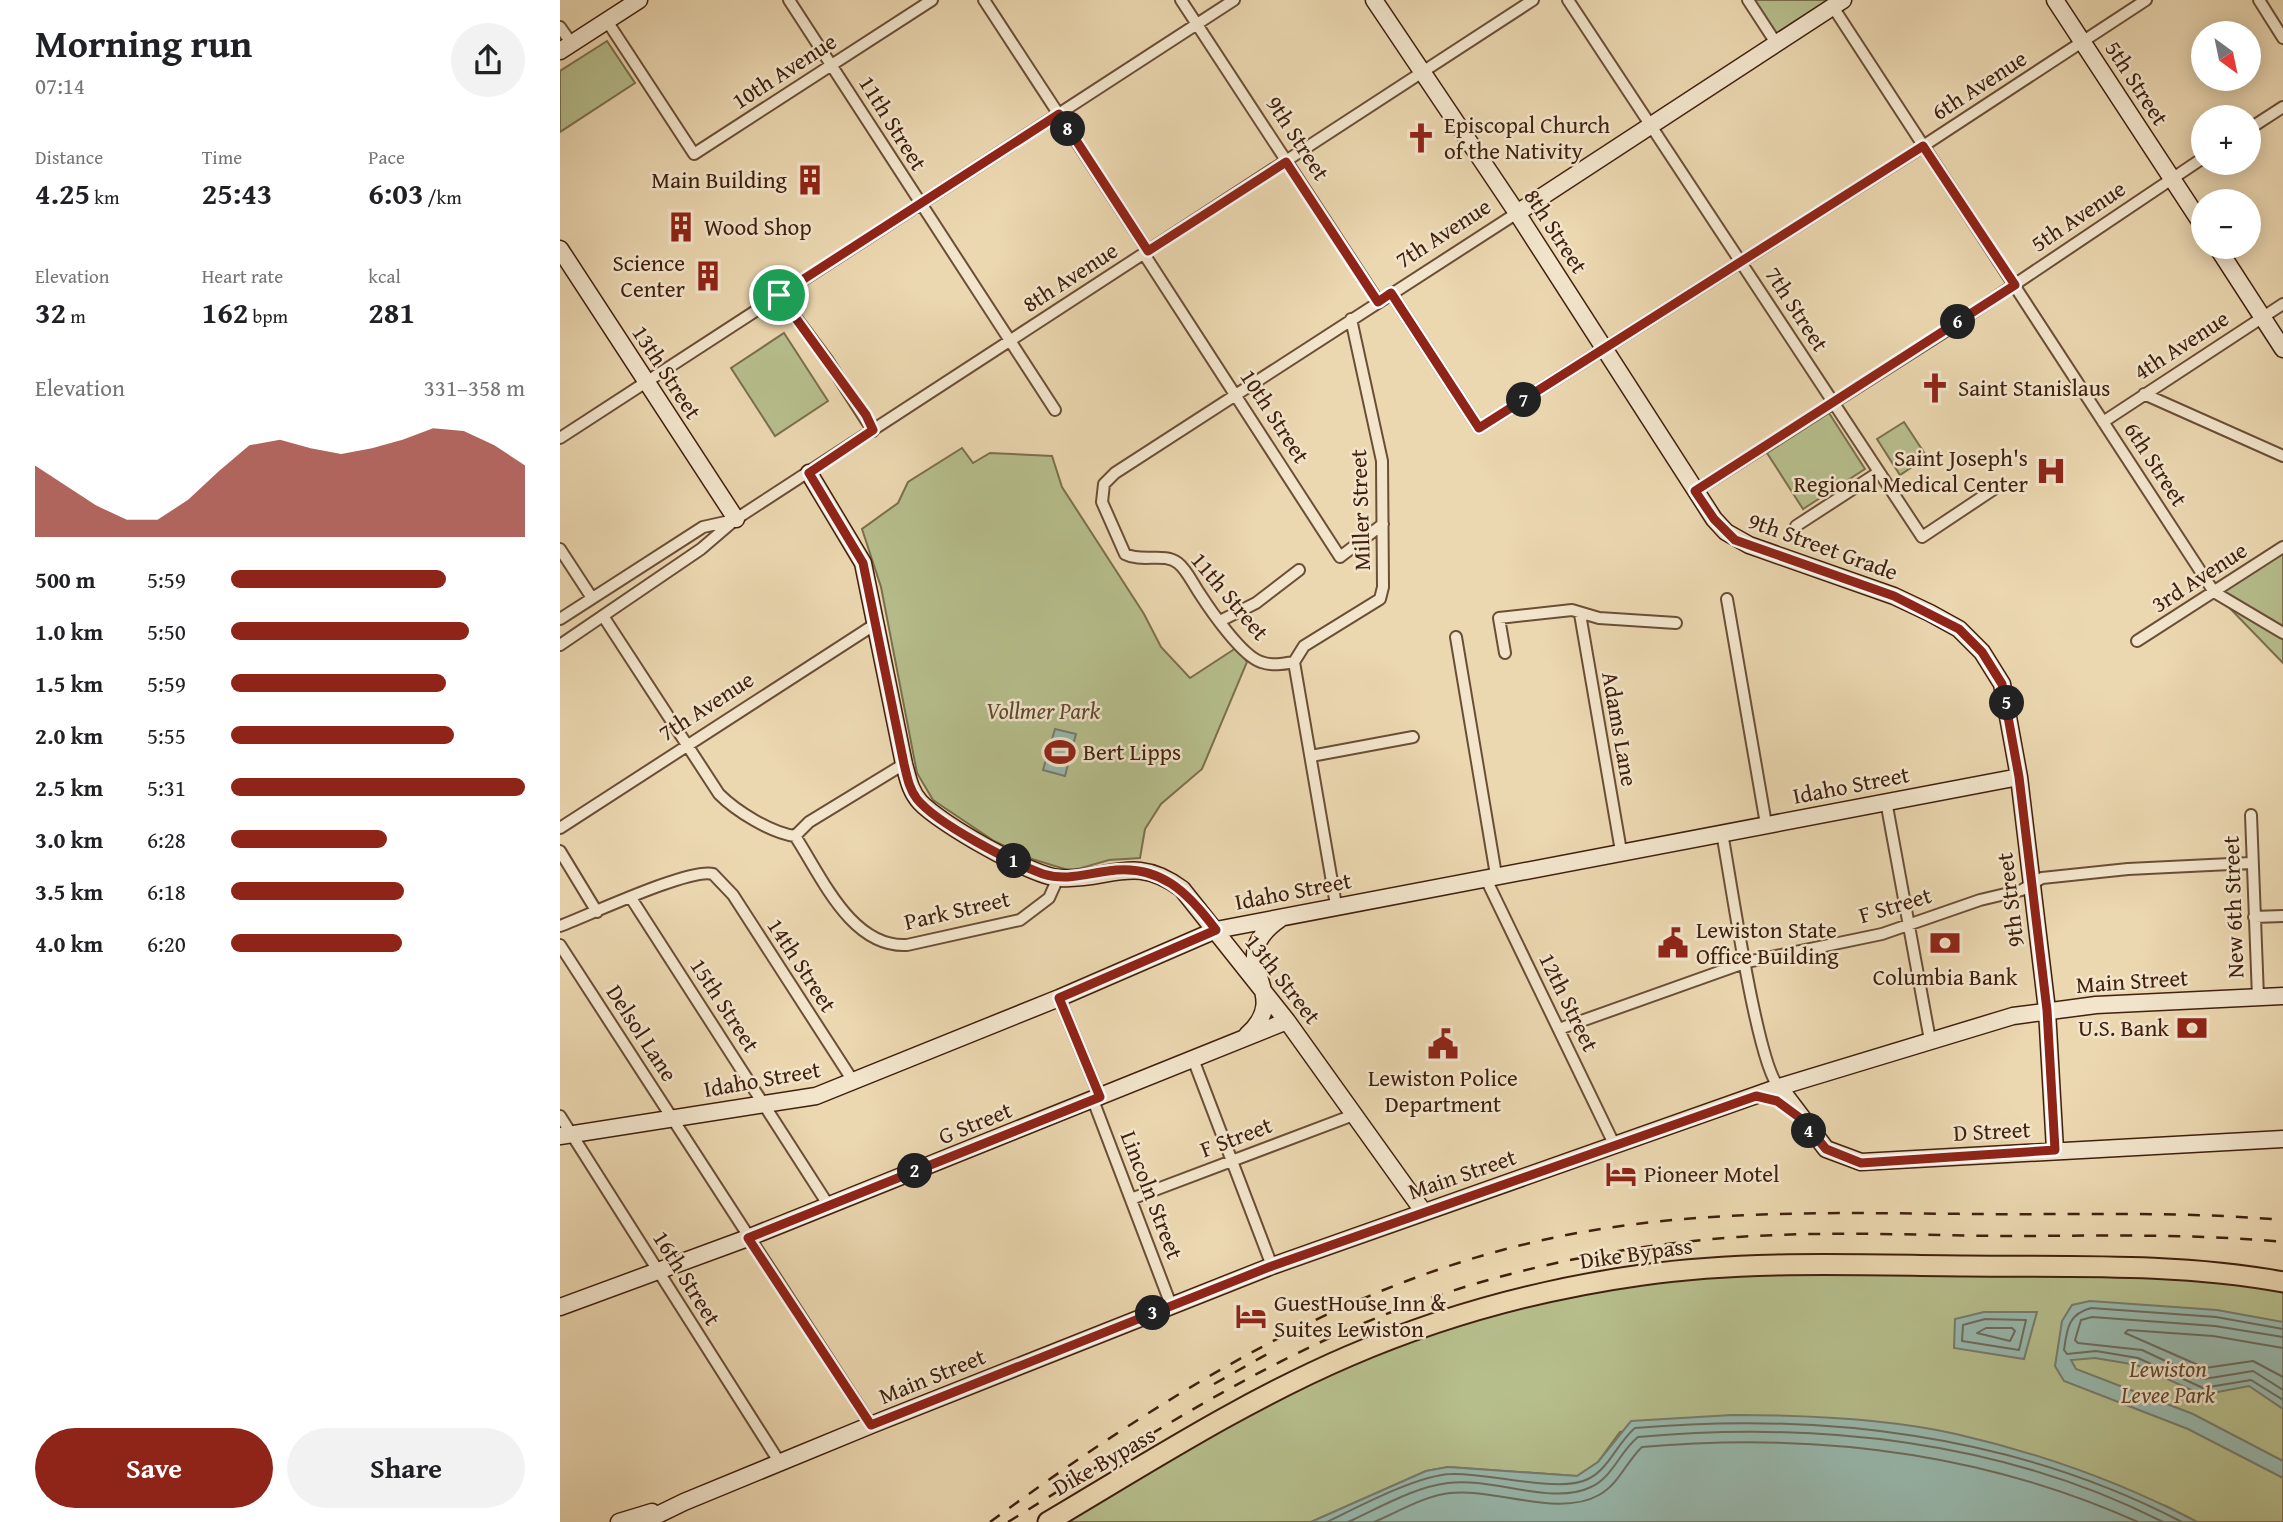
<!DOCTYPE html>
<html lang="en">
<head>
<meta charset="utf-8">
<style>
  :root { --surface:#fff; --page:#f2f2f2; --text:#202124; --muted:#757577; --accent:#8f2418 }
  body { margin:0; font-family:"Gentium Book Plus",serif; background:var(--page); color:var(--text); height:100vh; display:flex; flex-direction:column; font-size:26px; white-space:nowrap }
  * { box-sizing:border-box; margin:0 }
  p { font-size:23px; color:var(--muted) }
  .icon { flex:none; width:38px; height:38px; fill:none; stroke:currentColor; stroke-width:2; stroke-linecap:round; stroke-linejoin:round }
  .map { position:relative; flex:1; overflow:hidden }
  .panel { display:flex; flex-direction:column; background:var(--surface); width:560px }
  .panel>* { flex:none }
  .needle { width:46px; rotate:147deg }
  .tools { position:absolute; left:1631px; top:21px; display:grid; gap:14px }
  .tools a { display:grid; place-items:center; width:70px; height:70px; border-radius:50%; background:var(--surface); box-shadow:0 4px 18px #0003; font-size:35px }
  .pin { position:absolute; display:grid; place-items:center; width:60px; height:60px; color:#fff; margin:-30px; border:4px solid #fff; border-radius:50%; box-shadow:0 2px 7px #0007 }
  .km { position:absolute; width:35px; height:35px; margin:-18px; border-radius:50%; background:#222; color:#fff; font-size:19px; line-height:35px; text-align:center }
  .round { display:grid; place-items:center; flex:none; width:74px; height:74px; border-radius:37px; background:var(--page) }
  .overview { display:flex; align-items:center; justify-content:space-between; height:119px; padding:0 35px }
  h1 { font-size:38px; font-weight:700; line-height:52px }
  .stats { display:grid; grid-template-columns:repeat(3,1fr); gap:10px; height:119px; padding:7px 35px }
  .stats div { display:grid; align-content:center }
  .stats b { font-size:30px; font-weight:700 }
  .stats small { font-size:19px; font-weight:400 }
  .stats p { font-size:19px }
  .chart { height:196px; padding:14px 35px }
  .chart p { display:flex; justify-content:space-between }
  .chart svg { width:100%; height:126px; margin-top:7px; fill:var(--accent); opacity:.7 }
  .cta { display:flex; gap:14px; margin-top:auto; padding:14px 35px }
  .cta a { flex:1; height:80px; border-radius:42px; background:var(--accent); color:#fff; font-size:28px; font-weight:700; line-height:80px; text-align:center }
  .cta a+a { background:var(--page); color:var(--text) }
  ul { padding:0 35px; list-style:none; font-size:23px }
  li { display:grid; grid-template-columns:112px 84px 1fr; align-items:center; height:52px }
  li i { height:18px; border-radius:9px; background:var(--accent) }
  main { display:flex; flex:1; min-height:0 }
  .map>svg:first-child { display:block }
  .green { fill:#b6be8c; stroke:#7b6f4d; stroke-width:2 }
  .water { fill:#98b9ae; stroke:#757c6e; stroke-width:2 }
  .lines { fill:none; stroke-linecap:round; stroke-linejoin:round }
  .shore { stroke:#6c6c5e; stroke-width:2 }
  .street-casing { stroke:#6b4e36; stroke-width:14 }
  .secondary-casing { stroke:#40200e; stroke-width:19 }
  .highway-casing { stroke:#40200e; stroke-width:23 }
  .street { stroke:#f2e5cc; stroke-width:10 }
  .secondary { stroke:#f2e5cc; stroke-width:16 }
  .highway { stroke:#ebd7b0; stroke-width:19 }
  .rail { stroke:#40200e; stroke-width:2.5; stroke-dasharray:12 12; stroke-linecap:butt }
  .route-casing { stroke:#fff; stroke-width:14 }
  .route { stroke:#8f2418; stroke-width:9 }
  .labels { text-anchor:middle; stroke-width:5; stroke-linejoin:round; paint-order:stroke }
  .street-label { font-size:23px; fill:#40200e; stroke:#f2e5cc }
  .poi-label { font-size:23px; fill:#40200e; stroke:#f2e5cc; text-anchor:start }
  .park-label { font-size:23px; font-style:italic; fill:#5e482e; stroke:#f2e5cc }
</style>
</head>
<body>
<main>
<section class="panel">
<div class="overview"><div><h1>Morning run</h1><p>07:14</p></div><a class="round"><svg class="icon" aria-label="share" viewBox="0 0 24 24"><path d="M12 15V3M7 8l5-5 5 5M5 13v7h14v-7"/></svg></a></div>
<div class="stats">
<div><p>Distance</p><b>4.25<small> km</small></b></div>
<div><p>Time</p><b>25:43</b></div>
<div><p>Pace</p><b>6:03<small> /km</small></b></div>
</div>
<div class="stats">
<div><p>Elevation</p><b>32<small> m</small></b></div>
<div><p>Heart rate</p><b>162<small> bpm</small></b></div>
<div><p>kcal</p><b>281</b></div>
</div>
<div class="chart"><p><span>Elevation</span>331–358 m</p>
<svg viewBox="0 0 160 44" preserveAspectRatio="none"><path d="M0 44V19L10 26L20 33L30 38L40 38L50 31L60 21L70 12L80 10L90 13L100 15L110 13L120 10L130 6L140 7L150 12L160 19V44z"/></svg>
</div>
<ul>
<li><b>500 m</b>5:59<i style="width:73%"></i></li>
<li><b>1.0 km</b>5:50<i style="width:81%"></i></li>
<li><b>1.5 km</b>5:59<i style="width:73%"></i></li>
<li><b>2.0 km</b>5:55<i style="width:76%"></i></li>
<li><b>2.5 km</b>5:31<i style="width:100%"></i></li>
<li><b>3.0 km</b>6:28<i style="width:53%"></i></li>
<li><b>3.5 km</b>6:18<i style="width:59%"></i></li>
<li><b>4.0 km</b>6:20<i style="width:58%"></i></li>
</ul>
<div class="cta"><a>Save</a><a>Share</a></div>
</section>
<div class="map">
<svg width="1723" height="1522" viewBox="0 0 1723 1522">
  <rect width="100%" height="100%" fill="#ebd7b0"/>
  <filter id="stains"><feTurbulence type="fractalNoise" baseFrequency=".00286" numOctaves="4"/><feColorMatrix values="0 0 0 0 .2 0 0 0 0 .09 0 0 0 0 .02 0 0 0 .5 -.17"/></filter>
  <radialGradient id="worn" r=".72"><stop offset=".6" stop-color="#630" stop-opacity="0"/><stop offset="1" stop-color="#630" stop-opacity=".3"/></radialGradient>
  <path class="green" d="M 1188,0 L 1283,0 L 1216,43 Z
    M 47,41 L 75,83 L 0,132 L 0,71 Z
    M 224,333 L 268,401 L 215,436 L 171,368 Z
    M 1269,413 L 1305,469 L 1243,509 L 1207,453 Z
    M 1344,422 L 1367,457 L 1340,475 L 1317,439 Z
    M 402,448 L 413,463 L 430,453 L 492,456 L 502,487 L 584,614 L 601,647 L 630,678 L 676,648 L 687,662 L 642,769 L 601,804 L 585,829 L 580,858 L 549,860 L 511,871 L 472,859 L 434,841 L 373,800 L 357,773 L 321,587 L 302,529 L 338,503 L 348,482 Z
    M 1723,547 L 1723,663 L 1654,592 Z
    M 1243,1265 L 1723,1282 L 1723,1522 L 1637,1522 L 1606,1506 L 1294,1420 L 1172,1415 L 1060,1432 L 1038,1462 L 1017,1476 L 888,1467 L 866,1471 L 751,1522 L 488,1522 L 756,1372 L 967,1296 Z"/>
  <path class="water" d="M 495,729 L 516,734 L 505,776 L 483,770 Z
    M 1530,1301 L 1657,1310 L 1723,1322 L 1723,1409 L 1689,1386 L 1642,1395 L 1577,1365 L 1535,1358 L 1511,1360 L 1516,1369 L 1633,1414 L 1723,1461 L 1723,1478 L 1628,1429 L 1504,1381 L 1495,1366 L 1502,1321 L 1512,1305 Z
    M 1424,1312 L 1477,1312 L 1464,1359 L 1394,1348 L 1395,1319 Z
    M 1172,1415 C 1244,1415 1325,1418 1396,1434 C 1479,1453 1561,1482 1637,1522 L 751,1522 L 866,1471 L 888,1467 L 1017,1476 L 1038,1462 L 1071,1421 Z"/>
  <g class="lines">
    <path class="shore" d="M 1425,1319 L 1466,1320 L 1459,1350 L 1402,1341 L 1403,1325 Z
      M 1452,1328 L 1455,1331 L 1450,1341 L 1417,1333 L 1426,1328 Z
      M 1723,1329 L 1656,1317 L 1531,1308 C 1508,1314 1507,1329 1504,1350 L 1507,1354 L 1536,1351 L 1578,1358 L 1643,1388 L 1691,1380 L 1723,1400
      M 1723,1337 L 1655,1326 L 1532,1317 L 1521,1320 L 1515,1340 L 1518,1343 L 1582,1350 L 1644,1379 L 1693,1371 L 1723,1390
      M 1723,1348 L 1653,1336 L 1568,1330 L 1565,1333 L 1645,1368 L 1693,1361 L 1723,1377
      M 767,1522 C 798,1507 858,1475 891,1474 C 927,1472 1000,1494 1028,1479 C 1049,1469 1057,1443 1075,1428 C 1262,1412 1453,1434 1622,1522
      M 788,1522 C 819,1508 854,1487 888,1483 C 932,1477 992,1506 1031,1487 C 1053,1477 1060,1451 1078,1437 C 1256,1421 1442,1440 1603,1522
      M 814,1522 C 838,1512 864,1496 890,1493 C 936,1488 998,1518 1039,1495 C 1059,1484 1066,1462 1082,1447 C 1254,1432 1420,1451 1578,1522"/>
    <g class="street-casing">
      <path id="street" d="M 229,0 L 495,410
        M 424,0 L 588,251
        M 621,0 L 818,301
        M 1008,0 L 1362,537 L 1434,489
        M 1188,0 L 1216,43
        M 1699,0 L 1723,38
        M 1273,7 L 1654,592 L 1723,633
        M 47,21 L 134,154 L 372,0
        M 0,27 L 12,44
        M 1689,129 L 1723,107
        M 584,254 L 780,557 L 823,524
        M 831,293 L 919,428 L 1354,152 L 1586,0
        M 219,295 L 268,361 L 313,431
        M 1584,394 L 1723,456
        M 1543,422 L 1723,304
        M 0,438 L 674,0
        M 1135,491 L 1387,330 L 1643,158
        M 1236,526 L 1319,472
        M 0,549 L 32,598
        M 1167,599 L 1206,824
        M 1020,614 L 1061,851
        M 43,616 L 159,794 C 176,811 211,833 235,836 C 262,877 291,948 347,945 L 460,920 L 489,898 L 498,878
        M 0,619 L 143,527 L 170,521
        M 660,621 L 696,603 L 739,570
        M 896,637 L 936,875
        M 1577,641 L 1723,547
        M 0,645 L 141,549 L 176,519 L 973,0
        M 945,653 L 939,618 L 1012,610 L 1039,618 L 1116,623
        M 734,662 C 723,664 712,666 701,662 C 682,656 651,611 640,594 C 633,584 627,570 618,563 C 604,552 582,563 565,554 L 542,502 L 544,484 L 555,473 L 957,213
        M 751,756 L 853,737
        M 1326,801 L 1370,1040
        M 1691,815 L 1698,997
        M 0,828 L 317,623
        M 1162,833 C 1170,875 1197,1065 1219,1087
        M 235,836 L 249,822 L 344,764
        M 0,851 L 37,912
        M 925,877 L 1055,1146
        M 71,898 L 269,1206
        M 776,905 L 734,662 L 744,646 L 820,599 L 823,587 L 822,461 L 791,319
        M 1694,917 L 1723,916
        M 0,926 C 27,916 131,867 153,874 L 173,895 L 293,1081
        M 0,945 L 311,1425
        M 499,998 L 540,1097
        M 999,1029 L 1187,962 L 1322,934 L 1420,900 L 1462,890 L 1482,878 L 1568,869 L 1691,863
        M 633,1059 L 712,1266
        M 533,1100 L 611,1305
        M 0,1116 L 220,1463
        M 571,1199 L 796,1114"/>
    </g>
    <g class="secondary-casing">
      <path id="secondary" d="M 814,0 L 957,213 L 1154,519 L 1166,532 L 1189,545 L 1334,596 L 1370,613 L 1399,629 L 1422,652 L 1442,684 L 1459,777 L 1487,1010 L 1495,1150
        M 1495,0 L 1643,226
        M 0,51 L 79,0
        M 957,213 L 1283,0
        M 1657,247 L 1723,349
        M 0,249 L 176,519
        M 249,473 L 303,563 L 344,764 C 348,778 350,791 360,802 C 379,823 473,877 500,878 C 549,881 574,853 622,889 L 727,1021 L 863,1211
        M 687,1035 C 737,991 658,962 720,919
        M 1219,1087 L 1266,1149 L 1301,1162 L 1723,1139
        M 0,1136 L 256,1096 L 499,998 L 656,930 L 1459,777
        M 0,1307 L 185,1239 L 727,1021
        M 59,1522 L 92,1512
        M 83,1522 L 124,1502 L 311,1425 L 712,1266 L 1219,1087 L 1453,1016 L 1536,1005 L 1723,996"/>
    </g>
    <g class="highway-casing">
      <path id="highway" d="M 488,1522 C 586,1464 684,1401 789,1356 C 882,1316 981,1289 1082,1275 C 1189,1260 1298,1265 1406,1266 C 1512,1267 1619,1263 1723,1282"/>
    </g>
    <use href="#street" class="street"/>
    <use href="#secondary" class="secondary"/>
    <use href="#highway" class="highway"/>
    <path class="rail" d="M 654,1384 L 709,1353
      M 430,1522 C 609,1391 801,1271 1023,1232 C 1152,1209 1283,1213 1414,1214 C 1516,1215 1621,1211 1723,1220
      M 448,1522 C 574,1445 698,1362 837,1310 C 946,1269 1062,1245 1178,1237 C 1265,1231 1353,1235 1440,1236 C 1534,1236 1630,1233 1723,1242"/>
  </g>
  <g class="lines">
    <g class="route-casing">
      <path id="route" d="M 499,114 L 588,251 L 726,162 L 818,302 L 831,293 L 919,428 L 1363,146 L 1455,285 L 1135,491 L 1154,519 L 1175,540 L 1334,596 L 1399,629 L 1422,652 L 1442,684 L 1459,777 L 1487,1010 L 1495,1150 L 1301,1163 L 1266,1149 L 1240,1118 L 1217,1101 L 1196,1096 L 712,1266 L 311,1425 L 188,1238 L 540,1097 L 499,998 L 656,930 C 628,892 599,863 548,871 C 525,874 506,881 483,874 C 453,863 377,824 357,799 C 349,789 347,776 344,764 L 303,563 L 249,473 L 313,430 L 306,415 L 219,295 Z"/>
    </g>
    <use href="#route" class="route"/>
  </g>
  <defs>
    <g id="church-bare" transform="scale(2.415)"><path d="M-1.2-6h2.4v3.5h3.3v2.4h-3.3V6h-2.4V-.1h-3.3v-2.4h3.3Z" fill="#8f2418" stroke="#f2e5cc" stroke-width="2.5" paint-order="stroke"/></g>
    <g id="building-bare" transform="scale(2.415)"><path d="M-4-6H4V6H1V3H-1V6H-4ZM-2.5-4.3h1.7v1.8h-1.7ZM.8-4.3h1.7v1.8H.8ZM-2.5-1h1.7V.8h-1.7ZM.8-1h1.7V.8H.8Z" fill="#8f2418" stroke="#f2e5cc" stroke-width="2.5" paint-order="stroke"/></g>
    <g id="hospital-bare" transform="scale(2.415)"><path d="M-5-5h3v3.5h4V-5h3V5h-3V1.5h-4V5h-3Z" fill="#8f2418" stroke="#f2e5cc" stroke-width="2.5" paint-order="stroke"/></g>
    <g id="stadium-bare" transform="scale(2.415)"><path d="M0-5a6.5 5 0 1 0 0 10a6.5 5 0 1 0 0-10ZM-3.5-1.8h7v3.6h-7Z" fill="#8f2418" stroke="#f2e5cc" stroke-width="2.5" paint-order="stroke"/></g>
    <g id="civic-bare" transform="scale(2.415)"><path d="M-.6-6.5H3V-4.5H.6V-3L4-1V1h2V6H-6V1h2V-1L-.6-3ZM-1.2 2.5V6h2.4V2.5Z" fill="#8f2418" stroke="#f2e5cc" stroke-width="2.5" paint-order="stroke"/></g>
    <g id="bank-bare" transform="scale(2.415)"><path d="M-6-4H6V4H-6ZM0-2.3a2.3 2.3 0 1 0 0 4.6a2.3 2.3 0 1 0 0-4.6Z" fill="#8f2418" stroke="#f2e5cc" stroke-width="2.5" paint-order="stroke"/></g>
    <g id="hotel-bare" transform="scale(2.415)"><path d="M-6-4.5h1.5V1H6V5H4.5V3h-9V5H-6ZM-4 0a1.8 1.8 0 1 1 3.6 0ZM.5 0V-2.5h3Q6-2.5 6 0Z" fill="#8f2418" stroke="#f2e5cc" stroke-width="2.5" paint-order="stroke"/></g>
  </defs>
  <g fill-rule="evenodd">
    <use href="#church-bare" x="861" y="138"/>
    <use href="#building-bare" x="250" y="180"/>
    <use href="#building-bare" x="121" y="227"/>
    <use href="#building-bare" x="148" y="276"/>
    <use href="#church-bare" x="1375" y="388"/>
    <use href="#hospital-bare" x="1491" y="471"/>
    <use href="#stadium-bare" x="500" y="752"/>
    <use href="#civic-bare" x="1113" y="943"/>
    <use href="#bank-bare" x="1385" y="943"/>
    <use href="#bank-bare" x="1632" y="1028"/>
    <use href="#civic-bare" x="883" y="1044"/>
    <use href="#hotel-bare" x="1061" y="1174"/>
    <use href="#hotel-bare" x="691" y="1316"/>
  </g>
  <g class="labels">
    <g class="street-label">
      <text transform="translate(224 71) rotate(-33)" y="8">10th Avenue</text>
      <text transform="translate(1577 83) rotate(57)" y="8">5th Street</text>
      <text transform="translate(1419 85) rotate(-33)" y="8">6th Avenue</text>
      <text transform="translate(333 123) rotate(58)" y="8">11th Street</text>
      <text transform="translate(738 138) rotate(57)" y="8">9th Street</text>
      <text transform="translate(1518 216) rotate(-34)" y="8">5th Avenue</text>
      <text transform="translate(996 231) rotate(57)" y="8">8th Street</text>
      <text transform="translate(883 233) rotate(-33)" y="8">7th Avenue</text>
      <text transform="translate(510 277) rotate(-33)" y="8">8th Avenue</text>
      <text transform="translate(1237 309) rotate(57)" y="8">7th Street</text>
      <text transform="translate(1621 345) rotate(-33)" y="8">4th Avenue</text>
      <text transform="translate(107 372) rotate(57)" y="8">13th Street</text>
      <text transform="translate(715 416) rotate(57)" y="8">10th Street</text>
      <text transform="translate(1596 464) rotate(57)" y="8">6th Street</text>
      <text transform="translate(800 510) rotate(-92)" y="8">Miller Street</text>
      <text transform="translate(1263 546) rotate(20)" y="8">9th Street Grade</text>
      <text transform="translate(1639 577) rotate(-33)" y="8">3rd Avenue</text>
      <text transform="translate(670 596) rotate(50)" y="8">11th Street</text>
      <text transform="translate(146 706) rotate(-33)" y="8">7th Avenue</text>
      <text transform="translate(1060 729) rotate(80)" y="8">Adams Lane</text>
      <text transform="translate(1291 785) rotate(-11)" y="8">Idaho Street</text>
      <text transform="translate(733 891) rotate(-11)" y="8">Idaho Street</text>
      <text transform="translate(1450 900) rotate(-97)" y="8">9th Street</text>
      <text transform="translate(1335 905) rotate(-17)" y="8">F Street</text>
      <text transform="translate(1673 907) rotate(-92)" y="8">New 6th Street</text>
      <text transform="translate(397 910) rotate(-13)" y="8">Park Street</text>
      <text transform="translate(242 965) rotate(57)" y="8">14th Street</text>
      <text transform="translate(723 979) rotate(52)" y="8">13th Street</text>
      <text transform="translate(1572 981) rotate(-4)" y="8">Main Street</text>
      <text transform="translate(1009 1002) rotate(64)" y="8">12th Street</text>
      <text transform="translate(165 1005) rotate(57)" y="8">15th Street</text>
      <text transform="translate(82 1033) rotate(57)" y="8">Delsol Lane</text>
      <text transform="translate(202 1079) rotate(-10)" y="8">Idaho Street</text>
      <text transform="translate(415 1123) rotate(-22)" y="8">G Street</text>
      <text transform="translate(1432 1131) rotate(-3)" y="8">D Street</text>
      <text transform="translate(676 1137) rotate(-21)" y="8">F Street</text>
      <text transform="translate(902 1174) rotate(-19)" y="8">Main Street</text>
      <text transform="translate(592 1195) rotate(69)" y="8">Lincoln Street</text>
      <text transform="translate(1076 1253) rotate(-8)" y="8">Dike Bypass</text>
      <text transform="translate(127 1278) rotate(58)" y="8">16th Street</text>
      <text transform="translate(372 1376) rotate(-22)" y="8">Main Street</text>
      <text transform="translate(544 1461) rotate(-30)" y="8">Dike Bypass</text>
    </g>
    <g class="poi-label">
      <text x="884" y="133">Episcopal Church<tspan x="884" dy="26">of the Nativity</tspan></text>
      <text x="227" y="188" text-anchor="end">Main Building</text>
      <text x="144" y="235">Wood Shop</text>
      <text x="125" y="271" text-anchor="end">Science<tspan x="125" dy="26">Center</tspan></text>
      <text x="1398" y="396">Saint Stanislaus</text>
      <text x="1468" y="466" text-anchor="end">Saint Joseph's<tspan x="1468" dy="26">Regional Medical Center</tspan></text>
      <text x="523" y="760">Bert Lipps</text>
      <text x="1136" y="938">Lewiston State<tspan x="1136" dy="26">Office Building</tspan></text>
      <text x="1385" y="985" text-anchor="middle">Columbia Bank</text>
      <text x="1609" y="1036" text-anchor="end">U.S. Bank</text>
      <text x="883" y="1086" text-anchor="middle">Lewiston Police<tspan x="883" dy="26">Department</tspan></text>
      <text x="1084" y="1182">Pioneer Motel</text>
      <text x="714" y="1311">GuestHouse Inn &amp;<tspan x="714" dy="26">Suites Lewiston</tspan></text>
    </g>
    <g class="park-label">
      <text x="483" y="719">Vollmer Park</text>
      <text x="1608" y="1377">Lewiston<tspan x="1608" dy="26">Levee Park</tspan></text>
    </g>
  </g>
  <rect width="100%" height="100%" filter="url(#stains)"/>
  <rect width="100%" height="100%" fill="url(#worn)"/>
</svg>
<div class="tools">
<a><svg class="needle" viewBox="-14 -14 28 28"><path d="M0-13l5 13h-10z" fill="#e53935"/><path d="M0 13l5-13h-10z" fill="#757577"/></svg></a>
<a>+</a>
<a>−</a>
</div>
<div class="pin" style="left:219px;top:295px;background:#1e9e55"><svg class="icon" aria-label="arrive" viewBox="0 0 24 24"><path d="M6 21V4h12l-3 4 3 4H6"/></svg></div>
<b class="km" style="left:454px;top:861px">1</b>
<b class="km" style="left:355px;top:1171px">2</b>
<b class="km" style="left:593px;top:1313px">3</b>
<b class="km" style="left:1249px;top:1131px">4</b>
<b class="km" style="left:1447px;top:703px">5</b>
<b class="km" style="left:1398px;top:322px">6</b>
<b class="km" style="left:964px;top:400px">7</b>
<b class="km" style="left:508px;top:129px">8</b>
</div>
</main>
</body>
</html>
